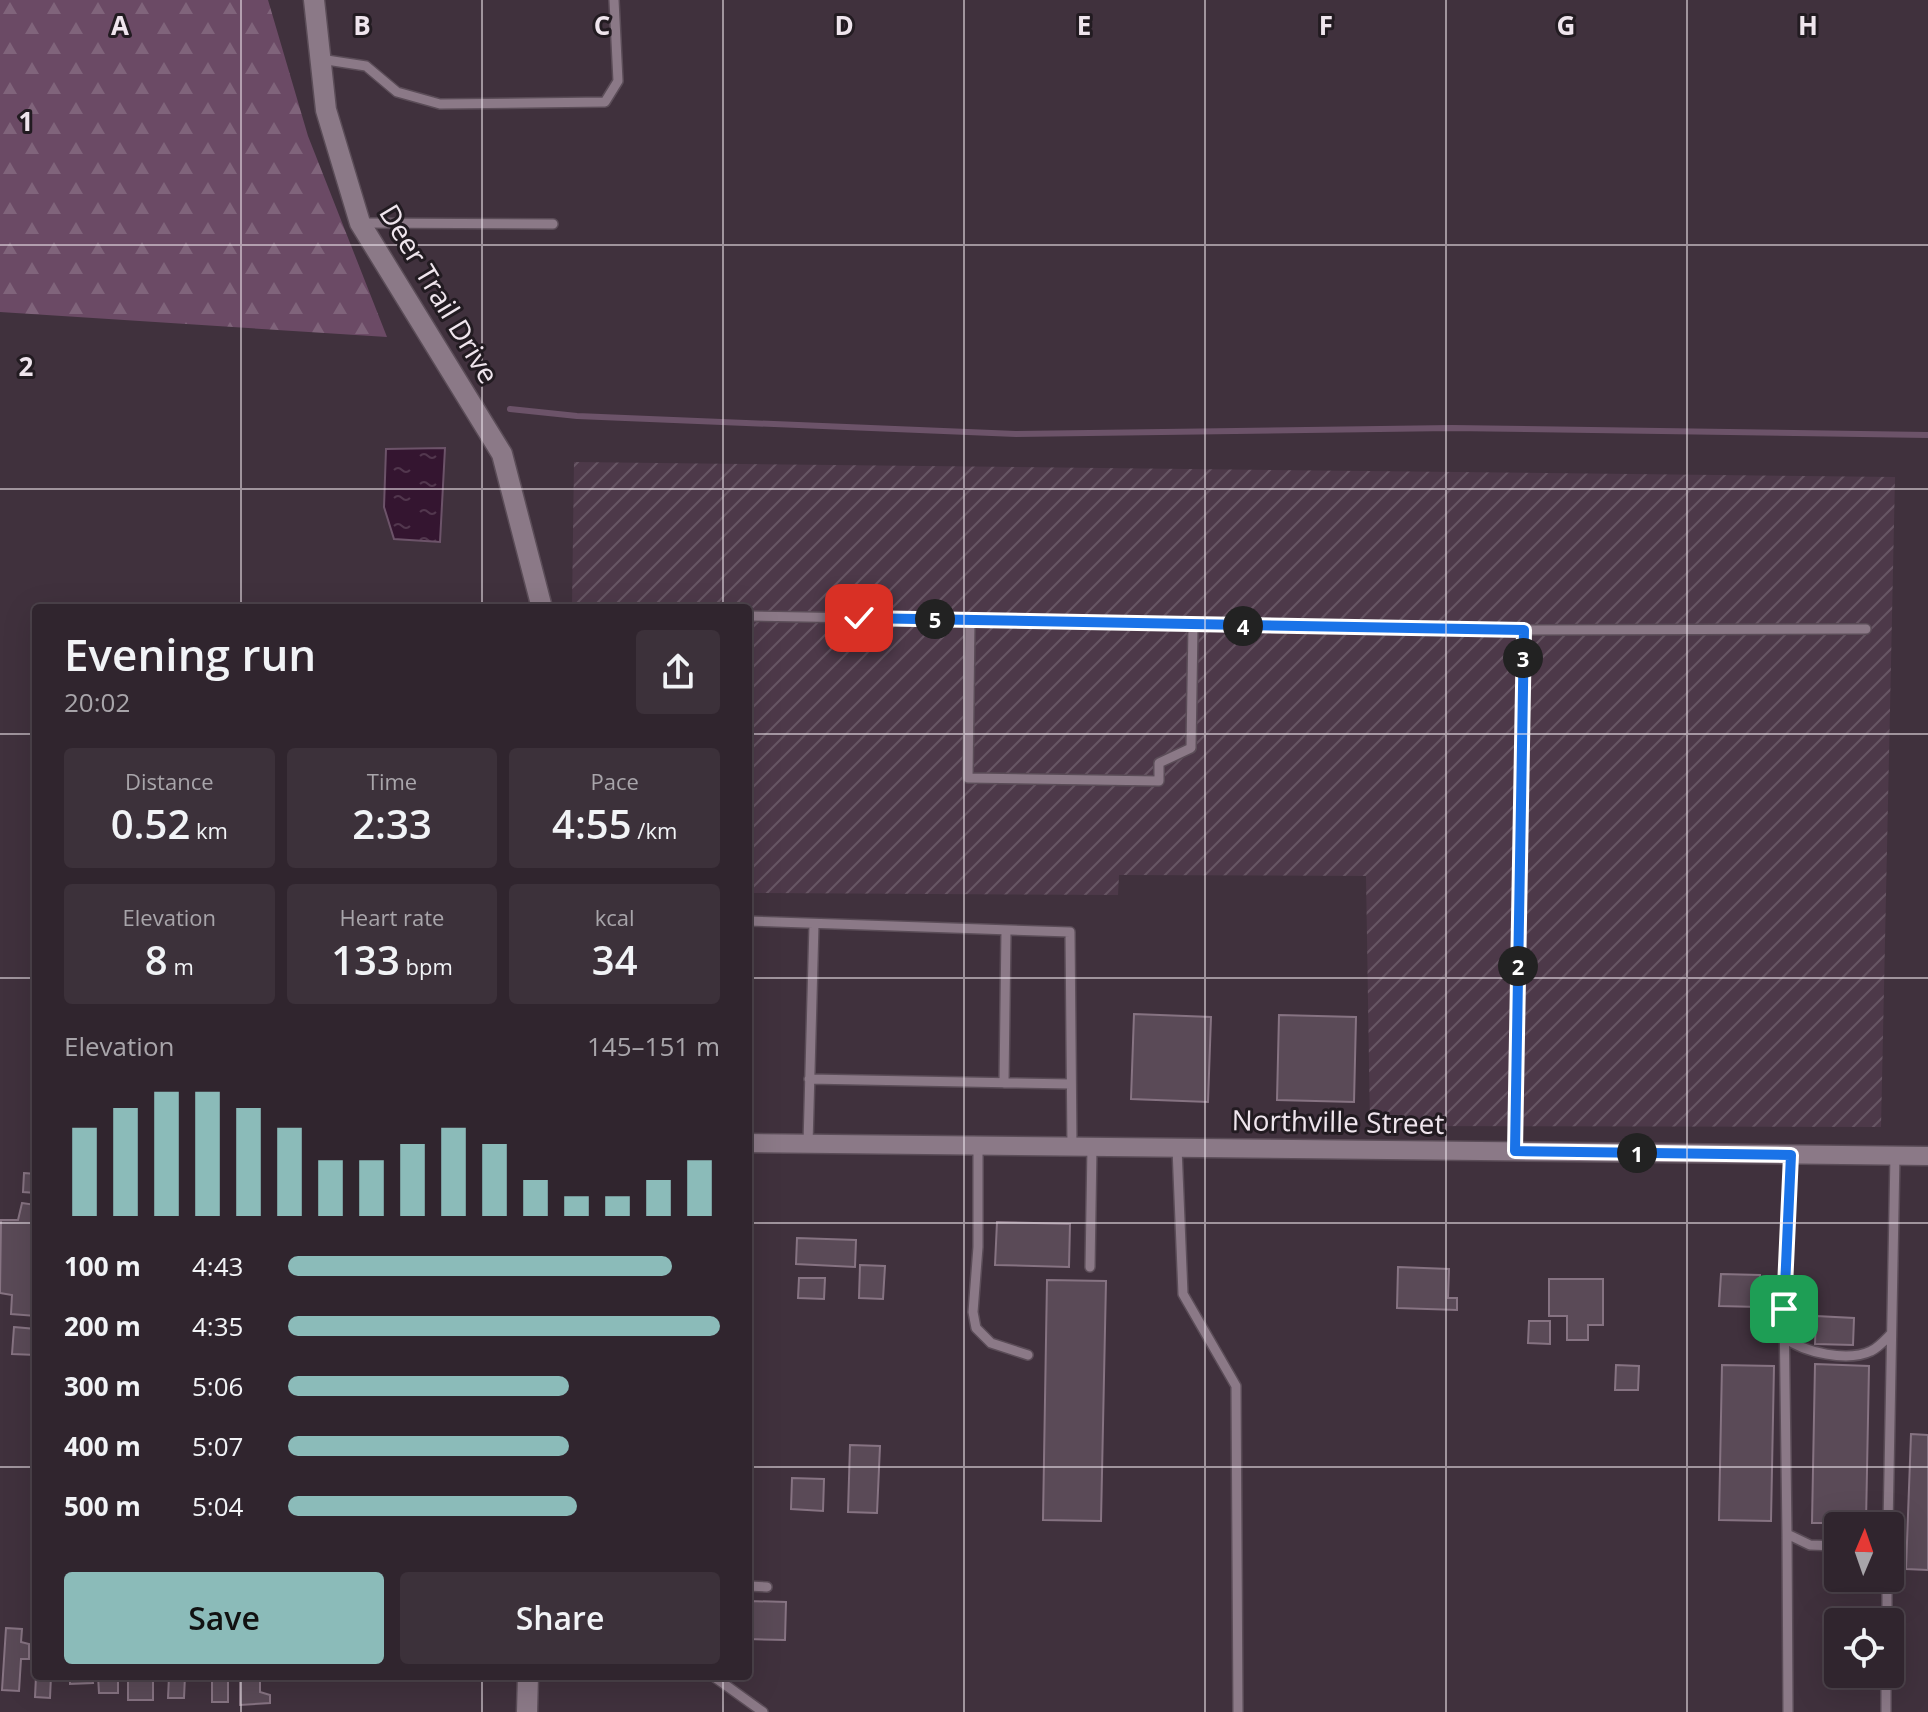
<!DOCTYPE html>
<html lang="en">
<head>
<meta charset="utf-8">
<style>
  :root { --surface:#30252e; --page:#3c313a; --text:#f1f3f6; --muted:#a8a5aa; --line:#4b424a; --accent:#8bbbb9 }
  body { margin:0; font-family:"Open Sans",sans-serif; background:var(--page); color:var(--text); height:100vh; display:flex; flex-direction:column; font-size:30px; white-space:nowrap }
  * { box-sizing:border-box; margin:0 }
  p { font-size:26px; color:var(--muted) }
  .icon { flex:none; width:44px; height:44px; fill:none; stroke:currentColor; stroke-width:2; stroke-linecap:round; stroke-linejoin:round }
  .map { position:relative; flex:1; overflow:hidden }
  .side { position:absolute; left:32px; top:604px; width:720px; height:1076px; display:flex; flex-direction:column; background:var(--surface); border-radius:8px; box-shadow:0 8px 32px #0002,0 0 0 2px var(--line) }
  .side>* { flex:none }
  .needle { width:52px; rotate:2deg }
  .buttons { position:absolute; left:1824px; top:1512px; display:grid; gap:16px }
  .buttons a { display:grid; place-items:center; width:80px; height:80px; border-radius:8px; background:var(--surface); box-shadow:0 8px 32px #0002,0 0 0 2px var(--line); font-size:40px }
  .pin { position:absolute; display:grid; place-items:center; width:68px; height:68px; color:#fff; margin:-34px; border-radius:16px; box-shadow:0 4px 12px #0006 }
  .km { position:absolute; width:40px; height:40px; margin:-20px; border-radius:50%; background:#222; color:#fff; font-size:22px; line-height:40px; text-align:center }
  .round { display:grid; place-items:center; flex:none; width:84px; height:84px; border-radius:8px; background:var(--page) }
  .overview { display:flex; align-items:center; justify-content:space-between; height:136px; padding:0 32px }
  h1 { font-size:44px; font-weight:600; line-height:60px }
  .metrics { display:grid; grid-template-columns:repeat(3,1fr); gap:12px; height:136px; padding:8px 32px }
  .metrics div { display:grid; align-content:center; border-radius:8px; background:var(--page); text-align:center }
  .metrics b { font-size:40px; font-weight:600 }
  .metrics small { font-size:22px; font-weight:400 }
  .metrics p { font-size:22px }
  .chart { height:224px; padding:16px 32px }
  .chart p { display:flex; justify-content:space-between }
  .chart svg { width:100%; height:144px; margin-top:8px; stroke:var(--accent); stroke-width:6 }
  .cta { display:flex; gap:16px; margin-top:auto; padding:16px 32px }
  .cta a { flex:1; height:92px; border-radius:8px; background:var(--accent); color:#111; font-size:32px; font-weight:600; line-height:92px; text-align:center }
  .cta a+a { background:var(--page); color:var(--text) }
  ul { padding:0 32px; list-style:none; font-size:26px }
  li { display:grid; grid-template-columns:128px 96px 1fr; align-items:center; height:60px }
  li i { height:20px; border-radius:10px; background:var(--accent) }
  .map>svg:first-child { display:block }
  .industrial { fill:url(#industrial-furrows) }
  .forest { fill:url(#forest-firs) }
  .water { fill:url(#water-ripples); stroke:#6c5369; stroke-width:2 }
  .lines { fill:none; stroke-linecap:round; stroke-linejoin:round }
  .stream { stroke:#6c5369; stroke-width:6 }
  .building { fill:#5a4a57; stroke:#867382; stroke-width:2 }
  .service-casing { stroke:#5b4d58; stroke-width:12 }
  .minor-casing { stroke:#5b4d58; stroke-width:21 }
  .tertiary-casing { stroke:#5b4d58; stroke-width:23 }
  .service { stroke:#8b7987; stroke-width:9 }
  .minor { stroke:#8b7987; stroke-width:18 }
  .tertiary { stroke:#8b7987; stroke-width:20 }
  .route-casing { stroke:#fff; stroke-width:16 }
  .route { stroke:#1a73e8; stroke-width:10 }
  .grid { fill:none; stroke:#efe5ed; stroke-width:2; stroke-opacity:0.55 }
  .labels { text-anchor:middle; stroke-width:6; stroke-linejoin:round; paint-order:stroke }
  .street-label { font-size:28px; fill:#efe5ed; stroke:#221b21 }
  .grid-label { font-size:26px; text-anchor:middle; font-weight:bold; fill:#efe5ed; stroke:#221b21; stroke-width:6; stroke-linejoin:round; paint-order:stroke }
</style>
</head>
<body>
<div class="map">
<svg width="1928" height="1712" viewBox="0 0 1928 1712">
  <defs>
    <pattern id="industrial-furrows" width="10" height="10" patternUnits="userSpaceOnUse" patternTransform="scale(2)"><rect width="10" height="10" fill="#4d3949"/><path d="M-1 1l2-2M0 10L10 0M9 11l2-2" fill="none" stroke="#675664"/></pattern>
    <pattern id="forest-firs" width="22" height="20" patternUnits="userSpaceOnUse" patternTransform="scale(2)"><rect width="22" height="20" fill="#6b4a65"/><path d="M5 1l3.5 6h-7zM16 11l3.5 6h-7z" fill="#80647b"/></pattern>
    <pattern id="water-ripples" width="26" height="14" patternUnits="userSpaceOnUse" patternTransform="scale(2)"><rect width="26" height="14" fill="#341530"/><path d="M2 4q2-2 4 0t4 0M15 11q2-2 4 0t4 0" fill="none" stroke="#52374e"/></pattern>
  </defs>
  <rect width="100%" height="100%" fill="#40313d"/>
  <path class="industrial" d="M 574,462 L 1895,477 L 1881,1127 L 1370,1126 L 1366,876 L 1119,875 L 1118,895 L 748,893 L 748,608 L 572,608 Z"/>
  <path class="forest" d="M 0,0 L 268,0 L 308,136 L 387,337 L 0,312 Z"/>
  <path class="water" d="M 445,448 L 440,542 L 394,539 L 384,507 L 386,449 Z"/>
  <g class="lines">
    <path class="stream" d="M 510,409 L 577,416 L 1016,434 L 1452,428 L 1928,435"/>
  </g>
  <path class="building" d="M 1134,1014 L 1211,1017 L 1208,1102 L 1131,1099 Z
    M 1279,1015 L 1356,1017 L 1354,1102 L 1277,1100 Z
    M 24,1173 L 36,1174 L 36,1193 L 23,1192 Z
    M 22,1203 L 36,1205 L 36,1316 L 11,1314 L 12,1295 L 0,1293 L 1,1220 L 18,1220 Z
    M 997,1222 L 1070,1224 L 1069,1267 L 995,1265 Z
    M 797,1238 L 856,1240 L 855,1267 L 796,1264 Z
    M 860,1265 L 885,1266 L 883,1299 L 859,1298 Z
    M 1398,1267 L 1449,1269 L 1448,1298 L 1457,1298 L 1457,1310 L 1397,1308 Z
    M 1721,1274 L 1760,1275 L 1759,1307 L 1719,1306 Z
    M 799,1278 L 825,1278 L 824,1299 L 798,1298 Z
    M 1549,1279 L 1603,1279 L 1603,1325 L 1588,1325 L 1588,1340 L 1567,1340 L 1567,1316 L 1549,1316 Z
    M 1047,1280 L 1106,1281 L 1101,1521 L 1043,1520 Z
    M 1816,1316 L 1854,1318 L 1853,1345 L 1815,1344 Z
    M 1529,1321 L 1550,1321 L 1550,1344 L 1528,1343 Z
    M 14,1327 L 36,1329 L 36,1355 L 12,1354 Z
    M 1815,1364 L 1869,1366 L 1866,1523 L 1812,1523 Z
    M 1616,1365 L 1639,1366 L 1638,1390 L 1615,1390 Z
    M 1722,1365 L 1774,1366 L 1771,1521 L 1719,1520 Z
    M 1911,1434 L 1928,1435 L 1928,1570 L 1906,1569 Z
    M 850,1445 L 880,1446 L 877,1513 L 848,1512 Z
    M 792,1478 L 824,1479 L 823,1511 L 791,1509 Z
    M 748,1601 L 786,1602 L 785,1640 L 748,1639 Z
    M 6,1628 L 22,1629 L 21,1642 L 29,1644 L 29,1659 L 21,1659 L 19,1691 L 2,1690 Z
    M 36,1676 L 51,1676 L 50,1698 L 35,1697 Z
    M 70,1676 L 92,1676 L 93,1683 L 70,1684 Z
    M 98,1676 L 118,1676 L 118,1693 L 99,1693 Z
    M 128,1676 L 153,1676 L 153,1700 L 128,1700 Z
    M 169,1676 L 185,1676 L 184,1698 L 168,1698 Z
    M 212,1676 L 228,1676 L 228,1702 L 212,1702 Z
    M 240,1676 L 274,1676 L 274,1681 L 260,1681 L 260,1692 L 270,1695 L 270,1703 L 240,1705 Z"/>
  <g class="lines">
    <g class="service-casing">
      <path id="service" d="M 320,59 L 366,66 L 397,92 L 440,104 L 605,102 L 618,81 L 614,0
        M 360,223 L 553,224
        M 748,616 L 1524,630 L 1866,629
        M 970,620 L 968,778 L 1159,781 L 1159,763 L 1191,748 L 1193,626
        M 748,921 L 1070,932 L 1072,1147
        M 809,1079 L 1071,1084
        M 1004,1083 L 1006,930
        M 808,1144 L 814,924
        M 978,1146 L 978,1247 L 973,1312 L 976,1328 L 991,1343 L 1028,1355
        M 1177,1148 L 1183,1294 L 1236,1386 L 1238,1712
        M 1515,1151 L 1524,630
        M 1791,1155 L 1784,1309 L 1787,1534 L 1810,1545 L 1838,1546
        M 1090,1267 L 1092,1147
        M 1784,1337 C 1804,1353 1848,1362 1871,1351 C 1878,1348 1886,1339 1891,1334
        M 1888,1526 L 1895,1155
        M 1787,1534 L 1788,1712
        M 748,1586 L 767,1587
        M 1887,1622 L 1887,1578
        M 713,1676 L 763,1712
        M 1886,1712 L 1886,1674"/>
    </g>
    <g class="minor-casing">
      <path id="minor" d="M 748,1143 L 1928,1156"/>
    </g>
    <g class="tertiary-casing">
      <path id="tertiary" d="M 314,0 L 326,110 L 360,223 L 502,454 L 542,608
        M 527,1712 L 528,1676"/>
    </g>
    <use href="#service" class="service"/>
    <use href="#minor" class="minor"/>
    <use href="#tertiary" class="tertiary"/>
  </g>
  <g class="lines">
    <g class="route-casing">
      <path id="route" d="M 859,618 L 1524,630 L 1515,1151 L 1791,1155 L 1784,1309"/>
    </g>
    <use href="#route" class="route"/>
  </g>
  <path class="grid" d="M 241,0 L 241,608M 482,0 L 482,608M 723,0 L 723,608M 964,0 L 964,1712M 1205,0 L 1205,1712M 1446,0 L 1446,1712M 1687,0 L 1687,1712M 0,245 L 1928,245M 0,489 L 1928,489M 0,734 L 36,734M 748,734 L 1928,734M 0,978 L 36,978M 748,978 L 1928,978M 0,1223 L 36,1223M 748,1223 L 1928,1223M 0,1467 L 36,1467M 748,1467 L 1928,1467M 241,1676 L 241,1712M 482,1676 L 482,1712M 723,1676 L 723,1712"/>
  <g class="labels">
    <g class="street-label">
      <text transform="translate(439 294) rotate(59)" y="10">Deer Trail Drive</text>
      <text transform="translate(1338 1122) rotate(1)" y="10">Northville Street</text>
    </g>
  </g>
  <g class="grid-label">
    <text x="120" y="35">A</text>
    <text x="362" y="35">B</text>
    <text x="602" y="35">C</text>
    <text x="844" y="35">D</text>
    <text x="1084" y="35">E</text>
    <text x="1326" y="35">F</text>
    <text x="1566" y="35">G</text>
    <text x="1808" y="35">H</text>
    <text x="26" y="131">1</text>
    <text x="26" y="376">2</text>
  </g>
</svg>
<div class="buttons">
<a><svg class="needle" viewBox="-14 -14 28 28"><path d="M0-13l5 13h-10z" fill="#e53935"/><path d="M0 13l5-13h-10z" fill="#a8a5aa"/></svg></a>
<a><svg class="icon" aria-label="locate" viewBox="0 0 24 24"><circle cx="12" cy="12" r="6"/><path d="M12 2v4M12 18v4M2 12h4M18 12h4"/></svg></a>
</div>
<div class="pin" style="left:1784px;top:1309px;background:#1e9e55"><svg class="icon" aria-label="arrive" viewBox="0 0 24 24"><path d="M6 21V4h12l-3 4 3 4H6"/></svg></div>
<div class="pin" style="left:859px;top:618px;background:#d93025"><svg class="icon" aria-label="check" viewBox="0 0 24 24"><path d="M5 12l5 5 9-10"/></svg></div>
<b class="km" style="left:1637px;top:1153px">1</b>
<b class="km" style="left:1518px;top:966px">2</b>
<b class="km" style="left:1523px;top:658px">3</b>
<b class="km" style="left:1243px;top:626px">4</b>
<b class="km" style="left:935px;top:619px">5</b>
<section class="side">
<div class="overview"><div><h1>Evening run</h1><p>20:02</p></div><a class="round"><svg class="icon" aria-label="share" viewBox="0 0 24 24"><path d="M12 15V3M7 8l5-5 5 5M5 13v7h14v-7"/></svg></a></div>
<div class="metrics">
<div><p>Distance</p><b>0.52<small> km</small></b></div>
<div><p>Time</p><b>2:33</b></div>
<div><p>Pace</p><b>4:55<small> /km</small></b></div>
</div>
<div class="metrics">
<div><p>Elevation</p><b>8<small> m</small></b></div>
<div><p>Heart rate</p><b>133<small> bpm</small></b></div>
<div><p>kcal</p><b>34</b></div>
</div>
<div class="chart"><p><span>Elevation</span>145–151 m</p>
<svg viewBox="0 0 160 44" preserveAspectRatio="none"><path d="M5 44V17M15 44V11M25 44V6M35 44V6M45 44V11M55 44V17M65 44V27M75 44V27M85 44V22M95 44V17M105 44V22M115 44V33M125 44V38M135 44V38M145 44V33M155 44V27"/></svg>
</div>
<ul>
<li><b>100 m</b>4:43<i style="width:89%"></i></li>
<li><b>200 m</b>4:35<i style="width:100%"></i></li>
<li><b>300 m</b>5:06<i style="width:65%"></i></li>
<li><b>400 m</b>5:07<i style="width:65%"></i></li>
<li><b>500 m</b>5:04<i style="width:67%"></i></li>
</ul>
<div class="cta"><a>Save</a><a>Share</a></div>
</section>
</div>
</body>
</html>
